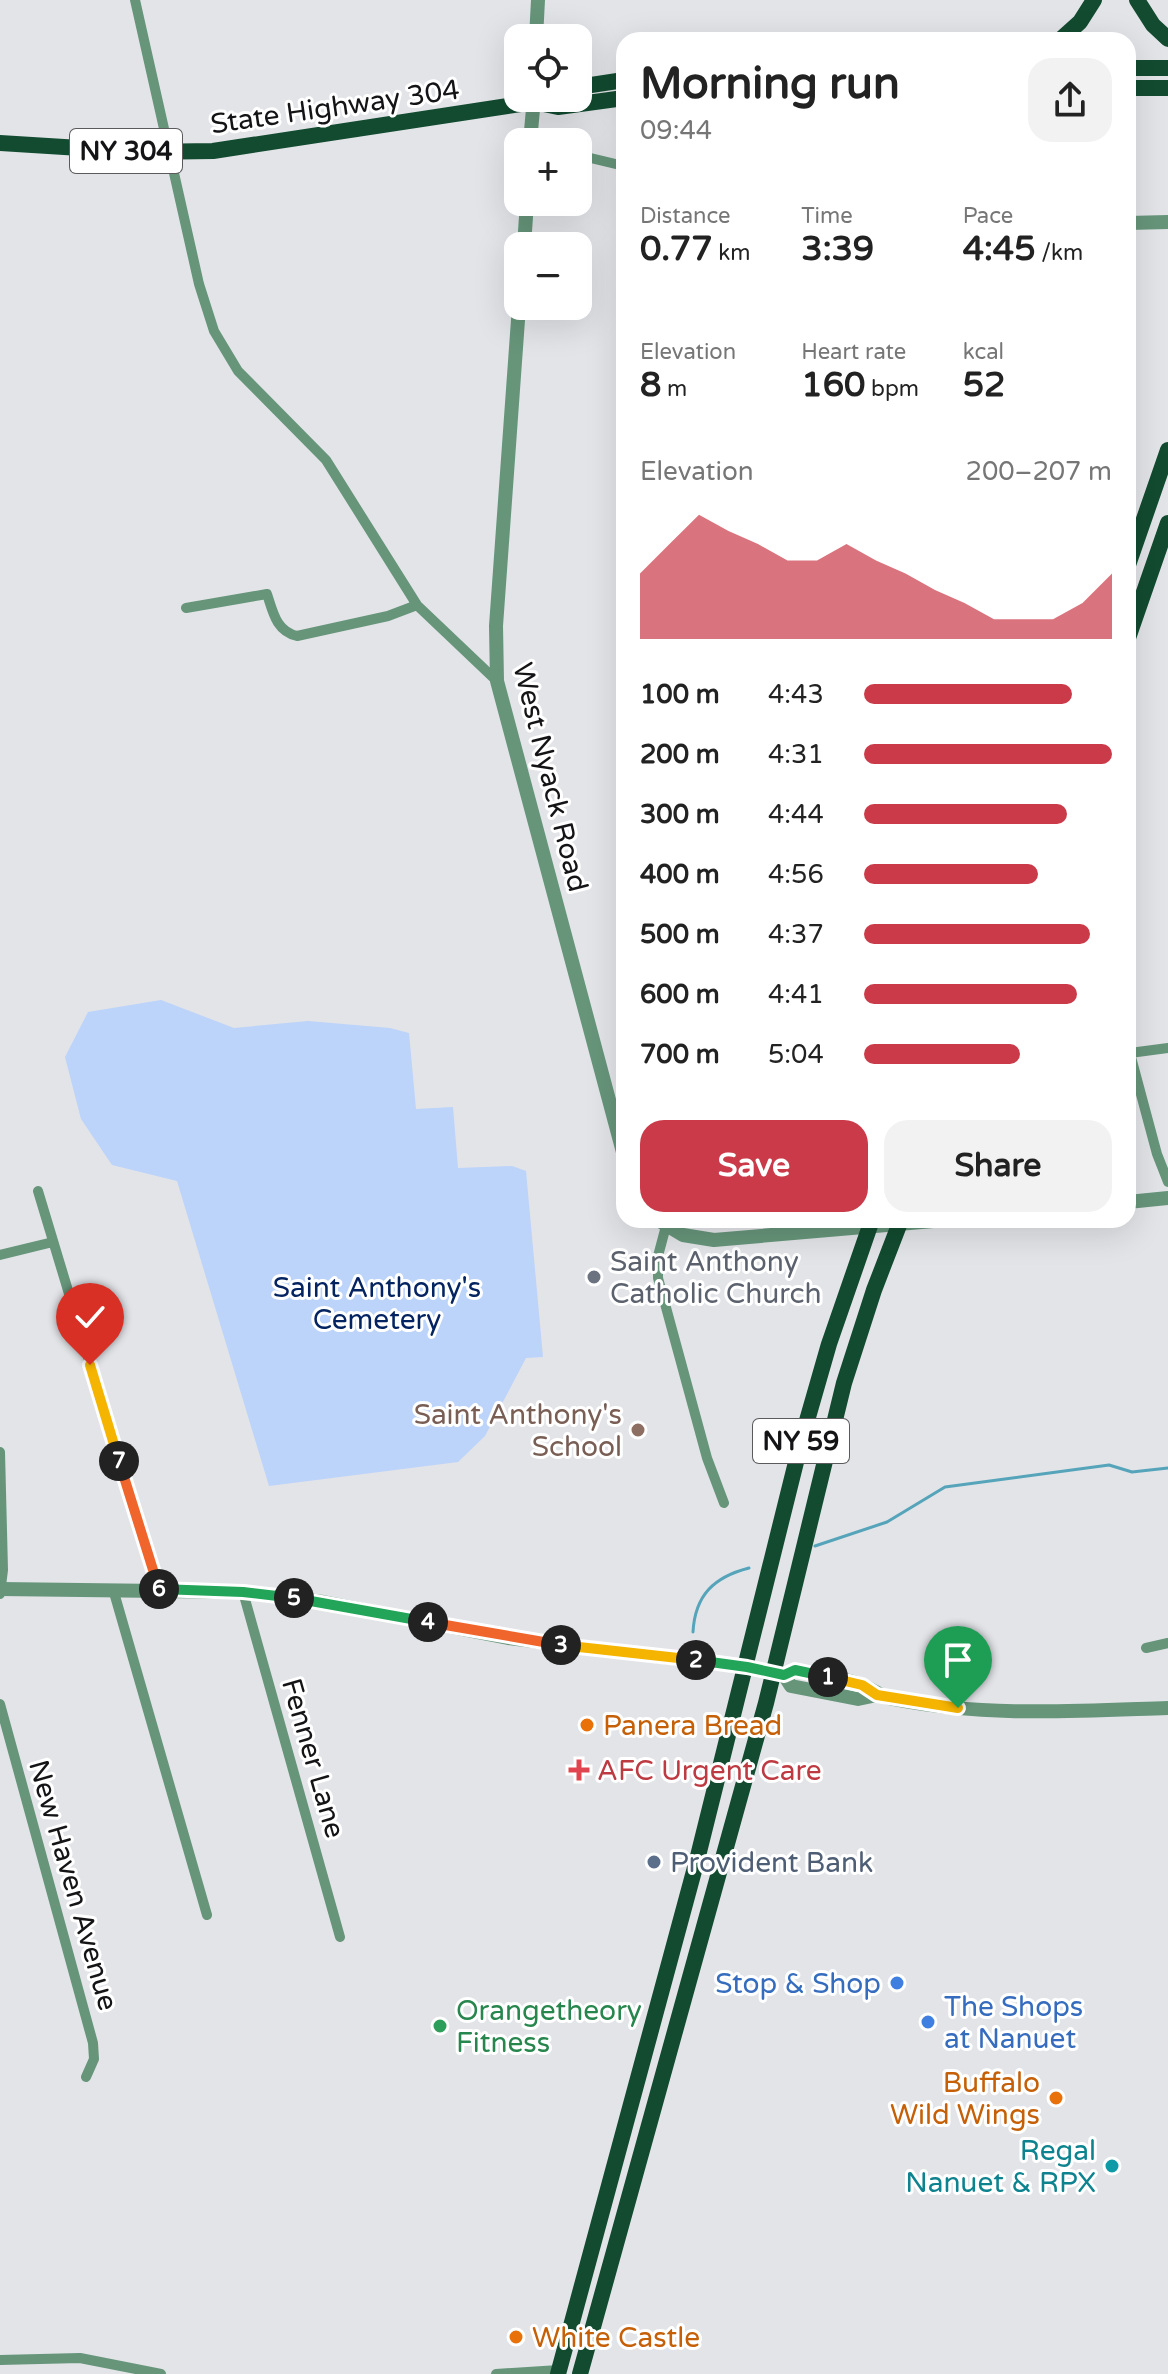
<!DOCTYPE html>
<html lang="en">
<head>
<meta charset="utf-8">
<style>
  :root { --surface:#fff; --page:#f2f2f2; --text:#222; --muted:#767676; --accent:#ca3a49 }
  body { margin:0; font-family:"Varela Round",sans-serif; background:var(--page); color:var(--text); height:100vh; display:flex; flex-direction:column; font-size:30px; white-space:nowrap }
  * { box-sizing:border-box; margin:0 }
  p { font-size:26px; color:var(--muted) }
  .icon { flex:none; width:44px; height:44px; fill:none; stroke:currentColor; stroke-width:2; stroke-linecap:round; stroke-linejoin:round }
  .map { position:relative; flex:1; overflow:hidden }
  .side { position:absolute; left:616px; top:32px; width:520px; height:1196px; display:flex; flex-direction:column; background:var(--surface); border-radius:24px; box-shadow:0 8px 32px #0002 }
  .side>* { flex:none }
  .controls { position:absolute; left:504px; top:24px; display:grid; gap:16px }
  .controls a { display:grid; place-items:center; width:88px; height:88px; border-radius:16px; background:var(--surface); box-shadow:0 8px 32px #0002; font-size:40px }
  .pin { position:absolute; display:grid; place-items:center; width:68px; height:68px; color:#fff; margin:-82px -34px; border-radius:50% 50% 50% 0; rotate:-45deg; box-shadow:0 0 8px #0007 }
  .pin .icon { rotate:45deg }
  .km { position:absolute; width:40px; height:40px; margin:-20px; border-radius:50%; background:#222; color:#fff; font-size:22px; line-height:40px; text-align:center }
  .round { display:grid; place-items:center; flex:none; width:84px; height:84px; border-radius:24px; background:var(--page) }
  .headline { display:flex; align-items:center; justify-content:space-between; height:136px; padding:0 24px }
  h1 { font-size:44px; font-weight:700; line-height:60px }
  .metrics { display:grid; grid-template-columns:repeat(3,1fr); gap:12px; height:136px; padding:8px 24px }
  .metrics div { display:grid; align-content:center }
  .metrics b { font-size:34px; font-weight:700 }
  .metrics small { font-size:22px; font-weight:400 }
  .metrics p { font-size:22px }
  .chart { height:224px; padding:16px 24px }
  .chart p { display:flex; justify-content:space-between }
  .chart svg { width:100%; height:144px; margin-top:8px; fill:var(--accent); opacity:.7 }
  .action { display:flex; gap:16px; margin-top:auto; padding:16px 24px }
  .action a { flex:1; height:92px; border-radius:24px; background:var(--accent); color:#fff; font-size:32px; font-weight:700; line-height:92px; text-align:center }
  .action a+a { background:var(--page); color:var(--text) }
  ul { padding:0 24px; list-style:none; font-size:26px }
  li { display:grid; grid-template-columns:128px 96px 1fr; align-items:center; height:60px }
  li i { height:20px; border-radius:10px; background:var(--accent) }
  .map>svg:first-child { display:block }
  .green { fill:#bcd3fa }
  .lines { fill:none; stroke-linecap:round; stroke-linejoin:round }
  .stream { stroke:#55a4ba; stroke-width:3 }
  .minor { stroke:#66957a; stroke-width:10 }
  .tertiary { stroke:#66957a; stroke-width:14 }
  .primary { stroke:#124b30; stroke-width:16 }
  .split-1-casing { stroke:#fff; stroke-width:16 }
  .split-2-casing { stroke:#fff; stroke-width:16 }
  .split-3-casing { stroke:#fff; stroke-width:16 }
  .split-4-casing { stroke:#fff; stroke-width:16 }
  .split-5-casing { stroke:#fff; stroke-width:16 }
  .split-6-casing { stroke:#fff; stroke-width:16 }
  .split-7-casing { stroke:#fff; stroke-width:16 }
  .split-8-casing { stroke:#fff; stroke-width:16 }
  .split-1 { stroke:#f5b400; stroke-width:10 }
  .split-2 { stroke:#22a559; stroke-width:10 }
  .split-3 { stroke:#f5b400; stroke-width:10 }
  .split-4 { stroke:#f0652b; stroke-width:10 }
  .split-5 { stroke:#22a559; stroke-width:10 }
  .split-6 { stroke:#22a559; stroke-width:10 }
  .split-7 { stroke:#f0652b; stroke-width:10 }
  .split-8 { stroke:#f5b400; stroke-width:10 }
  .worship-dot { fill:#6b7280; stroke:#fff; stroke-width:3 }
  .education-dot { fill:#8d6e63; stroke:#fff; stroke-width:3 }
  .food-dot { fill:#e8710a; stroke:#fff; stroke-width:3 }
  .health-dot { fill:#e0444e; stroke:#fff; stroke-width:3 }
  .service-dot { fill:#5c6f8a; stroke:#fff; stroke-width:3 }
  .shop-dot { fill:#3f7fe0; stroke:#fff; stroke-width:3 }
  .leisure-dot { fill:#2e9e5b; stroke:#fff; stroke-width:3 }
  .culture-dot { fill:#0f9aa8; stroke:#fff; stroke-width:3 }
  .labels { text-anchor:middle; stroke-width:6; stroke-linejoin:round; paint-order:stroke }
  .shield { fill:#fff; stroke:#5a5a5c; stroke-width:2 }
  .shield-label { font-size:26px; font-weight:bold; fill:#141416 }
  .street-label { font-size:28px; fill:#141416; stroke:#fff }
  .worship-label { font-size:28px; fill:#5b616d; stroke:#fff; text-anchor:start }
  .park-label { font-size:28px; fill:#042461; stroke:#fff }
  .education-label { font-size:28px; fill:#785e54; stroke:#fff; text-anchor:end }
  .food-label { font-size:28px; fill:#c56008; stroke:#fff; text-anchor:start }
  .health-label { font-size:28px; fill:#be3a42; stroke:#fff; text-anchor:start }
  .service-label { font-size:28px; fill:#4e5e75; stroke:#fff; text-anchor:start }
  .shop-label { font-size:28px; fill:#366cbe; stroke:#fff; text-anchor:end }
  .leisure-label { font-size:28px; fill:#27864d; stroke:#fff; text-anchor:start }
  .culture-label { font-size:28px; fill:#0d838f; stroke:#fff; text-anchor:end }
</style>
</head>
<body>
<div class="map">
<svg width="1168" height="2374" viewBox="0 0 1168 2374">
  <rect width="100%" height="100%" fill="#e2e4e8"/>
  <path class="green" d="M 161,1000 L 234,1028 L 308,1021 L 390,1028 L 409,1033 L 416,1109 L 453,1107 L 458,1168 L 512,1166 L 526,1171 L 543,1357 L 526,1358 L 485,1436 L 458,1462 L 269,1486 L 177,1181 L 112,1165 L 81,1119 L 65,1057 L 88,1012 Z"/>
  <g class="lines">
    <path class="stream" d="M 815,1546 L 887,1522 L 945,1487 L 1109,1465 L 1132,1472 L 1168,1468
      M 693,1632 C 695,1595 714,1577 749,1568"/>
    <path class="minor" d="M 135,0 L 199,284 L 214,331 L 238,371 L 326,460 L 417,605 L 497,681
      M 578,155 L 624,166
      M 186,608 L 267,594 C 273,612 276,631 297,636 L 388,616 L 417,605
      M 1128,1046 L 1157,1154 L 1168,1182
      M 1130,1053 L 1168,1048
      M 38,1191 L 158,1589
      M 666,1226 L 658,1256 L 658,1278 L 707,1458 L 724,1503
      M 0,1255 L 53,1242
      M 0,1452 L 3,1570 L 0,1594
      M 113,1589 L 207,1915
      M 243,1592 L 340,1937
      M 1146,1648 L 1168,1643
      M 0,1704 L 93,2043 L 94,2059 L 86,2077
      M 0,2360 L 80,2358 L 161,2374
      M 496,2374 L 559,2370"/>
    <path class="tertiary" d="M 536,38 L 538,0
      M 530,142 L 534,98
      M 1128,223 L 1168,222
      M 524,246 L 527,202
      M 519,306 L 496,626 L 497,681 L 624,1156
      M 1128,1202 L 1168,1198
      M 658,1220 L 683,1235 L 714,1240 L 945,1220
      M 0,1589 L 243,1592 L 323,1602 L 508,1638 L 747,1667 L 784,1675 L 795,1670 C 816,1675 840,1677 860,1684 C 872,1689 880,1696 893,1699 C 984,1717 1076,1711 1168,1708
      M 784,1675 L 791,1686 L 858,1699 L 877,1695"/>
    <path class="primary" d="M 1137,0 L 1153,25 L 1168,39
      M 1060,40 L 1080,22 L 1094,0
      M 1128,68 L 1168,68
      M 578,87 L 624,80
      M 1128,88 L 1168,88
      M 534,102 L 558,107 L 624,98
      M 0,143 L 144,152 L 213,151 L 534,102 L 540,98
      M 1128,565 L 1168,450
      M 1128,638 L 1168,523
      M 558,2374 L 697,1860 L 802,1438 L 829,1344 L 872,1220
      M 580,2374 L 766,1703 L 844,1383 L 874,1290 L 901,1220"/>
  </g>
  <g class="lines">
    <g class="split-1-casing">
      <path id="split-1" d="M 828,1677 L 862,1685 L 877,1695 L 958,1708"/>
    </g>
    <g class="split-2-casing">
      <path id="split-2" d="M 696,1660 L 747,1667 L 784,1675 L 795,1670 L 828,1677"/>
    </g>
    <g class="split-3-casing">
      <path id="split-3" d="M 561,1645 L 696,1660"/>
    </g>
    <g class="split-4-casing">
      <path id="split-4" d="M 428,1622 L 561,1645"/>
    </g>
    <g class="split-5-casing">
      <path id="split-5" d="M 294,1598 L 428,1622"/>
    </g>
    <g class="split-6-casing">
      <path id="split-6" d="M 159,1589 L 243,1592 L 294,1598"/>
    </g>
    <g class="split-7-casing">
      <path id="split-7" d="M 119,1461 L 159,1589"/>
    </g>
    <g class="split-8-casing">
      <path id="split-8" d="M 90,1365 L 119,1461"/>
    </g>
    <use href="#split-1" class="split-1"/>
    <use href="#split-2" class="split-2"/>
    <use href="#split-3" class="split-3"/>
    <use href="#split-4" class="split-4"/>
    <use href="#split-5" class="split-5"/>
    <use href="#split-6" class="split-6"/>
    <use href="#split-7" class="split-7"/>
    <use href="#split-8" class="split-8"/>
  </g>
  <circle class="worship-dot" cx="594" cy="1277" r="8"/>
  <circle class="education-dot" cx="638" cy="1430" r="8"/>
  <g class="food-dot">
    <circle cx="587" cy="1725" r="8"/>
    <circle cx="1056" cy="2098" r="8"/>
    <circle cx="516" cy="2337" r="8"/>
  </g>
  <path class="health-dot" d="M575 1758h8v8h8v8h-8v8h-8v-8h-8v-8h8z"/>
  <circle class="service-dot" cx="654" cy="1862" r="8"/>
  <g class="shop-dot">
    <circle cx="897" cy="1983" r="8"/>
    <circle cx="928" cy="2022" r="8"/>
  </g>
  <circle class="leisure-dot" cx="440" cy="2026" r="8"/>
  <circle class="culture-dot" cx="1112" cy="2166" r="8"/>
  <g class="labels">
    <g class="shield">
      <rect x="70" y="129" width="112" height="44" rx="6"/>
      <rect x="753" y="1419" width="96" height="44" rx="6"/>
    </g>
    <g class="shield-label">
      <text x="126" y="160">NY 304</text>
      <text x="801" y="1450">NY 59</text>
    </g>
    <g class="street-label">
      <text transform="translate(335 106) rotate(-8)" y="10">State Highway 304</text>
      <text transform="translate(551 777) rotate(76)" y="10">West Nyack Road</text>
      <text transform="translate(314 1758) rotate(74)" y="10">Fenner Lane</text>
      <text transform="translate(74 1885) rotate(74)" y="10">New Haven Avenue</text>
    </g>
    <g class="worship-label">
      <text x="610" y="1271">Saint Anthony<tspan x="610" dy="32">Catholic Church</tspan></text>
    </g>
    <g class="park-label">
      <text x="377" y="1297">Saint Anthony's<tspan x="377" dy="32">Cemetery</tspan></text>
    </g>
    <g class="education-label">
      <text x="622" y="1424">Saint Anthony's<tspan x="622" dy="32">School</tspan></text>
    </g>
    <g class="food-label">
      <text x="603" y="1735">Panera Bread</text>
      <text x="1040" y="2092" text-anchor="end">Buffalo<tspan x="1040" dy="32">Wild Wings</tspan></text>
      <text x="532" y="2347">White Castle</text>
    </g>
    <g class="health-label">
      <text x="597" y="1780">AFC Urgent Care</text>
    </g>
    <g class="service-label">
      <text x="670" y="1872">Provident Bank</text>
    </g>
    <g class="shop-label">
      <text x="881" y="1993">Stop &amp; Shop</text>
      <text x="944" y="2016" text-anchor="start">The Shops<tspan x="944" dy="32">at Nanuet</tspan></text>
    </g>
    <g class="leisure-label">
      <text x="456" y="2020">Orangetheory<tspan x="456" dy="32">Fitness</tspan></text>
    </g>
    <g class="culture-label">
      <text x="1096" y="2160">Regal<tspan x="1096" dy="32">Nanuet &amp; RPX</tspan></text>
    </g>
  </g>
</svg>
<div class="controls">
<a><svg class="icon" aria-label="locate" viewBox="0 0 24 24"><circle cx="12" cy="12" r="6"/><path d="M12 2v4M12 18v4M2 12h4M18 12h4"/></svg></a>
<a>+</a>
<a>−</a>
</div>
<div class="pin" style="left:958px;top:1708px;background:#1e9e55"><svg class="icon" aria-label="arrive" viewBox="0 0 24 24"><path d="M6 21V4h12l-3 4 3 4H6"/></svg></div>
<div class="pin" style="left:90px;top:1365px;background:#d93025"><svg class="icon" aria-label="check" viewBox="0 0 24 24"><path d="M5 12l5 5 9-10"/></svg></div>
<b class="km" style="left:828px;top:1677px">1</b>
<b class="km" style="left:696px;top:1660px">2</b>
<b class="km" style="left:561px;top:1645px">3</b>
<b class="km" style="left:428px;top:1622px">4</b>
<b class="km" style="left:294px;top:1598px">5</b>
<b class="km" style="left:159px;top:1589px">6</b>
<b class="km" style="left:119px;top:1461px">7</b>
<section class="side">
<div class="headline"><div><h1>Morning run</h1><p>09:44</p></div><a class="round"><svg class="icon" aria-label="share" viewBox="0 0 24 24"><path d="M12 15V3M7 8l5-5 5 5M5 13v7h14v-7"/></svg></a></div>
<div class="metrics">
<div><p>Distance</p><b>0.77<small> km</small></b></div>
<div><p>Time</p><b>3:39</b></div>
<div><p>Pace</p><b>4:45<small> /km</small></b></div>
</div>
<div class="metrics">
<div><p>Elevation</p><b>8<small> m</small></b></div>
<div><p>Heart rate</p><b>160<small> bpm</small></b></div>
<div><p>kcal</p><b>52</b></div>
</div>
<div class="chart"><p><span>Elevation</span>200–207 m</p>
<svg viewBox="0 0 160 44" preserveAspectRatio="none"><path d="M0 44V24L10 15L20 6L30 11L40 15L50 20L60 20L70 15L80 20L90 24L100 29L110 33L120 38L130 38L140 38L150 33L160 24V44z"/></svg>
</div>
<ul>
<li><b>100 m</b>4:43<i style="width:84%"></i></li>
<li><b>200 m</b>4:31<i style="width:100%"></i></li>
<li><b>300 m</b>4:44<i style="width:82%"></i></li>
<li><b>400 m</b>4:56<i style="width:70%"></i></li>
<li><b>500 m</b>4:37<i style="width:91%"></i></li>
<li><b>600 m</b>4:41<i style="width:86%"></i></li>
<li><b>700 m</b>5:04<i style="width:63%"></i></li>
</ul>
<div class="action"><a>Save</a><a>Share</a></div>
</section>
</div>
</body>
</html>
